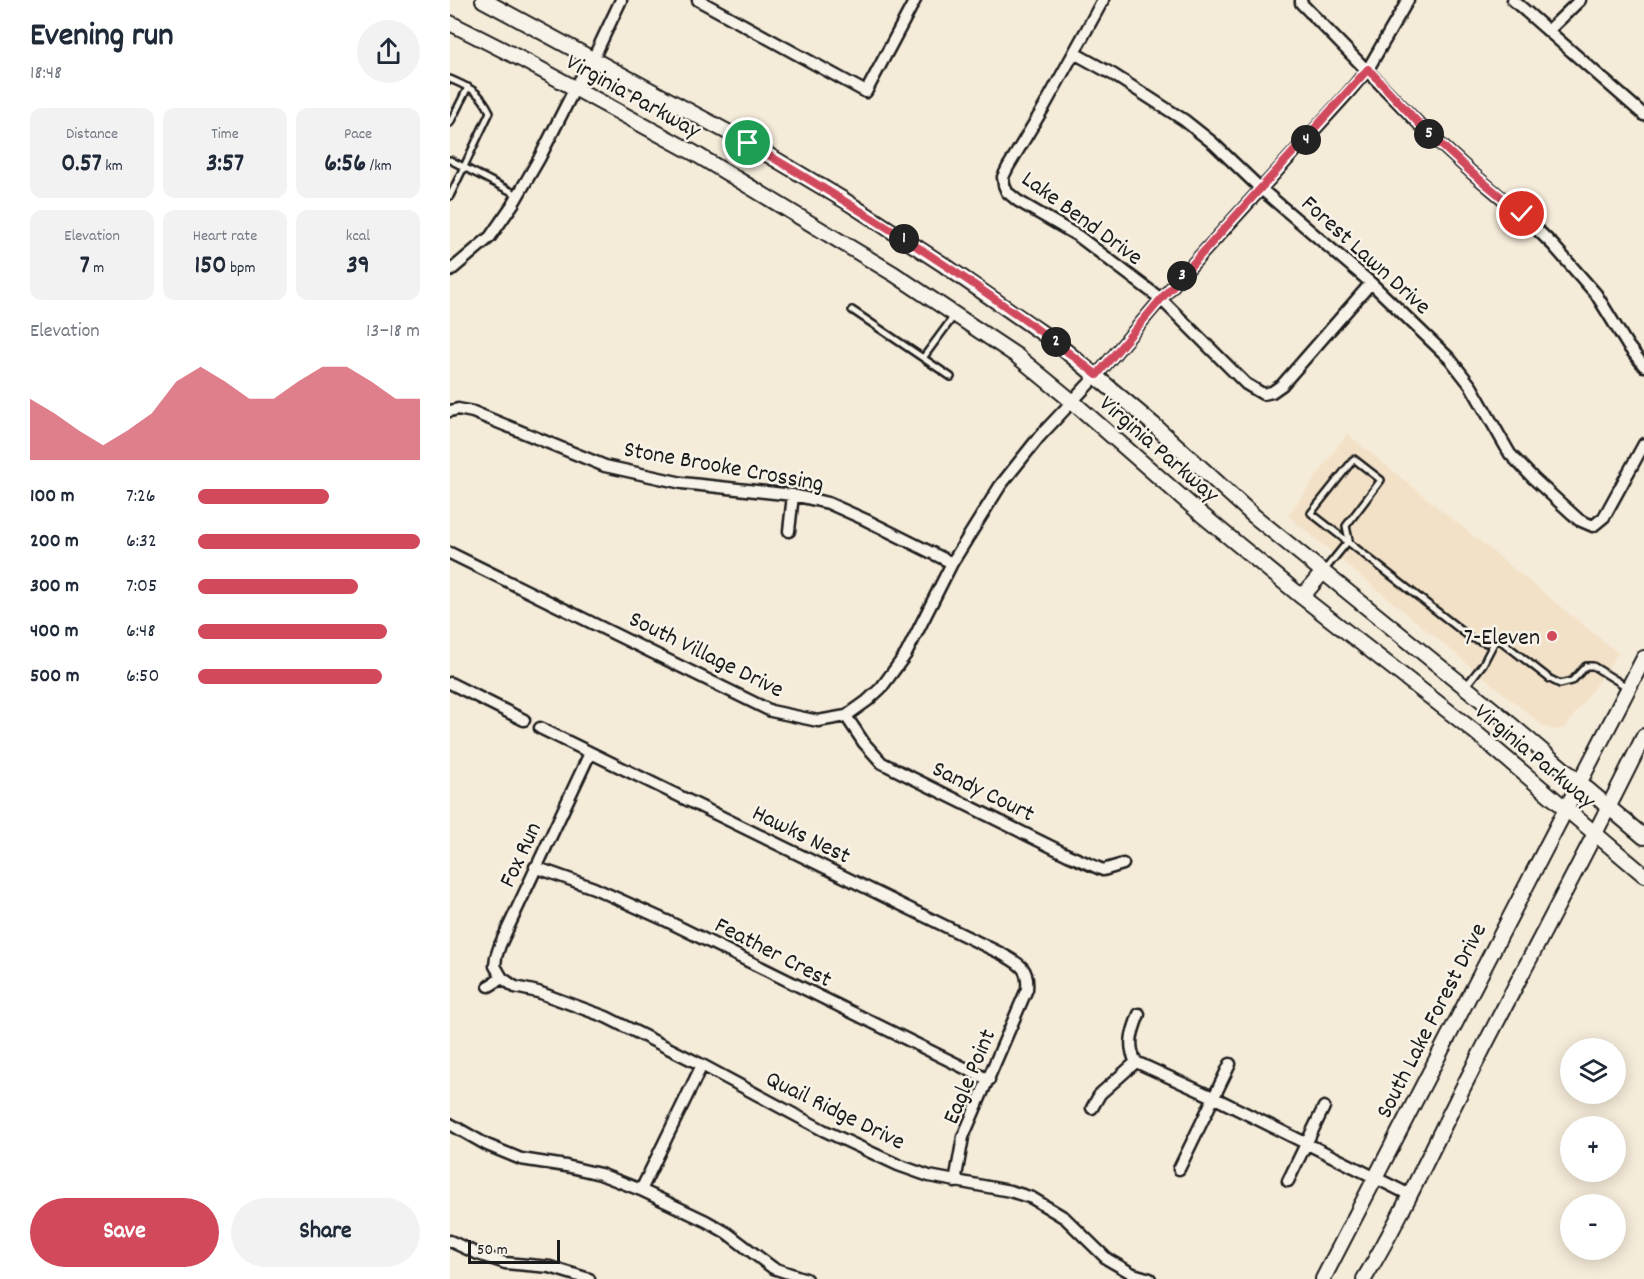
<!DOCTYPE html>
<html lang="en">
<head>
<meta charset="utf-8">
<style>
  :root { --surface:#fff; --page:#f2f2f3; --text:#1f2937; --muted:#747a83; --accent:#d1495b }
  body { margin:0; font-family:Dekko,sans-serif; background:var(--page); color:var(--text); height:100vh; display:flex; flex-direction:column; font-size:22px; white-space:nowrap }
  * { box-sizing:border-box; margin:0 }
  p { font-size:20px; color:var(--muted) }
  .icon { flex:none; width:33px; height:33px; fill:none; stroke:currentColor; stroke-width:2; stroke-linecap:round; stroke-linejoin:round }
  .map { position:relative; flex:1; overflow:hidden }
  .side { display:flex; flex-direction:column; background:var(--surface); width:450px }
  .side>* { flex:none }
  .fabs { position:absolute; left:1110px; top:1038px; display:grid; gap:12px }
  .fabs a { display:grid; place-items:center; width:66px; height:66px; border-radius:50%; background:var(--surface); box-shadow:0 3px 15px #0003; font-size:30px }
  .scale { position:absolute; left:18px; bottom:15px; width:92px; box-sizing:border-box; padding-left:6px; border:3px solid #1c1c1c; border-top:0; font-size:16px; line-height:21px; white-space:nowrap; color:#1c1c1c; -webkit-text-stroke:4px #f7f3e8; paint-order:stroke }
  .pin { position:absolute; display:grid; place-items:center; width:51px; height:51px; color:#fff; margin:-26px; border:3px solid #fff; border-radius:50%; box-shadow:0 2px 6px #0007 }
  .km { position:absolute; width:30px; height:30px; margin:-15px; border-radius:50%; background:#222; color:#fff; font-size:16px; line-height:30px; text-align:center }
  .round { display:grid; place-items:center; flex:none; width:63px; height:63px; border-radius:32px; background:var(--page) }
  .headline { display:flex; align-items:center; justify-content:space-between; height:102px; padding:0 30px }
  h1 { font-size:33px; font-weight:700; line-height:45px }
  .figures { display:grid; grid-template-columns:repeat(3,1fr); gap:9px; height:102px; padding:6px 30px }
  .figures div { display:grid; align-content:center; border-radius:12px; background:var(--page); text-align:center }
  .figures b { font-size:26px; font-weight:700 }
  .figures small { font-size:16px; font-weight:400 }
  .figures p { font-size:16px }
  .chart { height:168px; padding:12px 30px }
  .chart p { display:flex; justify-content:space-between }
  .chart svg { width:100%; height:108px; margin-top:6px; fill:var(--accent); opacity:.7 }
  .action { display:flex; gap:12px; margin-top:auto; padding:12px 30px }
  .action a { flex:1; height:69px; border-radius:36px; background:var(--accent); color:#fff; font-size:24px; font-weight:700; line-height:69px; text-align:center }
  .action a+a { background:var(--page); color:var(--text) }
  ul { padding:0 30px; list-style:none; font-size:20px }
  li { display:grid; grid-template-columns:96px 72px 1fr; align-items:center; height:45px }
  li i { height:15px; border-radius:8px; background:var(--accent) }
  main { display:flex; flex:1; min-height:0 }
  .map>svg:first-child { display:block }
  .built { fill:#f2e1c7 }
  .lines { fill:none; stroke-linecap:round; stroke-linejoin:round }
  .service-casing { stroke:#1c1c1c; stroke-width:10 }
  .minor-casing { stroke:#1c1c1c; stroke-width:15 }
  .secondary-casing { stroke:#1c1c1c; stroke-width:18 }
  .service { stroke:#f7f3e8; stroke-width:5 }
  .minor { stroke:#f7f3e8; stroke-width:10 }
  .secondary { stroke:#f7f3e8; stroke-width:14 }
  .route-casing { stroke:#fff; stroke-width:12 }
  .route { stroke:#d1495b; stroke-width:8 }
  .poi-dot { fill:#d1495b; stroke:#f7f3e8; stroke-width:2 }
  .labels { text-anchor:middle; stroke-width:5; stroke-linejoin:round; paint-order:stroke }
  .street-label { font-size:24px; fill:#1c1c1c; stroke:#f7f3e8 }
  .poi-label { font-size:24px; fill:#1c1c1c; stroke:#f7f3e8; text-anchor:end }
</style>
</head>
<body>
<main>
<section class="side">
<div class="headline"><div><h1>Evening run</h1><p>18:48</p></div><a class="round"><svg class="icon" aria-label="share" viewBox="0 0 24 24"><path d="M12 15V3M7 8l5-5 5 5M5 13v7h14v-7"/></svg></a></div>
<div class="figures">
<div><p>Distance</p><b>0.57<small> km</small></b></div>
<div><p>Time</p><b>3:57</b></div>
<div><p>Pace</p><b>6:56<small> /km</small></b></div>
</div>
<div class="figures">
<div><p>Elevation</p><b>7<small> m</small></b></div>
<div><p>Heart rate</p><b>150<small> bpm</small></b></div>
<div><p>kcal</p><b>39</b></div>
</div>
<div class="chart"><p><span>Elevation</span>13–18 m</p>
<svg viewBox="0 0 160 44" preserveAspectRatio="none"><path d="M0 44V19L10 25L20 32L30 38L40 32L50 25L60 12L70 6L80 12L90 19L100 19L110 12L120 6L130 6L140 12L150 19L160 19V44z"/></svg>
</div>
<ul>
<li><b>100 m</b>7:26<i style="width:59%"></i></li>
<li><b>200 m</b>6:32<i style="width:100%"></i></li>
<li><b>300 m</b>7:05<i style="width:72%"></i></li>
<li><b>400 m</b>6:48<i style="width:85%"></i></li>
<li><b>500 m</b>6:50<i style="width:83%"></i></li>
</ul>
<div class="action"><a>Save</a><a>Share</a></div>
</section>
<div class="map">
<svg width="1194" height="1279" viewBox="0 0 1194 1279">
  <rect width="100%" height="100%" fill="#f5ebd9"/>
  <filter id="ink" filterUnits="userSpaceOnUse"><feTurbulence type="fractalNoise" baseFrequency=".0167" numOctaves="2"/><feDisplacementMap in="SourceGraphic" scale="12" xChannelSelector="R" yChannelSelector="G"/><feConvolveMatrix kernelMatrix="1 2 1 2 8 2 1 2 1" color-interpolation-filters="sRGB"/></filter>
  <g filter="url(#ink)">
    <path class="built" d="M 897,434 L 1168,653 L 1115,728 L 1102,730 L 1091,724 L 838,516 Z"/>
    <g class="lines">
      <g class="service-casing">
        <path id="service" d="M 0,79 C 20,88 30,91 40,112 L 0,196
          M 0,123 L 18,87
          M 0,160 L 68,195
          M 402,310 L 473,358 L 504,316
          M 473,358 L 501,377
          M 899,540 L 896,526 L 931,480 L 904,459 L 861,513 L 1021,638 L 1036,643 L 1045,641
          M 873,572 L 899,540
          M 1016,686 L 1033,664 L 1045,641 L 1051,641 L 1100,679 L 1110,684 L 1122,681 L 1136,666 L 1143,666 L 1177,687"/>
      </g>
      <g class="minor-casing">
        <path id="minor" d="M 248,0 L 416,92 L 465,0
          M 653,0 L 594,107 L 558,167 L 553,177 L 554,185 L 557,192 L 568,201 L 628,236 L 711,299 L 796,384 L 813,394 L 822,392 L 832,385 L 921,283
          M 851,0 L 851,3 L 975,130 L 1021,172 L 1072,215 L 1103,245 L 1146,294 L 1178,346 L 1194,366
          M 1063,0 L 1194,115
          M 1099,30 L 1130,0
          M 624,53 L 664,75 L 734,120 L 763,143 L 810,188 L 921,283 L 1000,359 L 1021,386 L 1060,454 L 1084,479 L 1129,520 L 1143,526 L 1154,517 L 1194,444
          M 0,271 L 40,237 L 63,204 L 89,159 L 125,88 L 143,59 L 171,0
          M 0,411 L 8,409 L 23,412 L 155,466 L 232,483 L 343,495 L 378,503 L 416,520 L 502,563
          M 339,531 L 343,495
          M 0,553 L 321,711 L 368,721 L 396,716 L 417,701 L 431,688 L 456,654 L 502,563 L 550,486 L 589,437 L 647,375 L 711,299 L 898,93 L 918,69 L 958,0
          M 0,683 L 74,720
          M 396,716 L 414,743 L 432,763 L 618,855 L 653,870 L 673,864
          M 90,728 L 552,954 C 569,964 579,967 577,989 L 513,1137 L 505,1182
          M 140,753 L 50,945 L 46,957 L 45,966 L 52,978 L 65,987 L 88,992 L 156,1017 L 252,1065 L 373,1130 L 448,1165 L 479,1176 L 560,1191 L 582,1198 L 615,1218 L 657,1259 L 683,1274 L 700,1279
          M 85,867 L 144,888 L 217,921 L 539,1080
          M 39,986 L 52,978
          M 686,1062 C 677,1045 682,1032 689,1014
          M 642,1108 L 650,1094 L 686,1062 L 763,1097 L 960,1195
          M 0,1124 L 37,1145 L 71,1159 L 116,1166 L 150,1174 L 191,1190 L 256,1221 L 277,1233 L 323,1268 L 356,1279
          M 729,1169 L 780,1064
          M 838,1181 L 874,1107
          M 191,1190 L 252,1065
          M 0,1241 L 28,1254 L 55,1263 L 100,1267 L 139,1279"/>
      </g>
      <g class="secondary-casing">
        <path id="secondary" d="M 33,0 L 298,143 L 394,200 L 494,265 L 605,342 L 704,425 L 804,516 L 1046,712 L 1194,837
          M 0,23 L 75,61 L 244,153 L 444,274 L 567,356 L 623,402 L 751,514 L 852,597 L 1025,732 L 1194,875
          M 852,597 L 873,572
          M 873,1279 L 1194,658
          M 914,1279 C 954,1213 985,1141 1021,1072 C 1078,960 1139,849 1194,736"/>
      </g>
      <use href="#service" class="service"/>
      <use href="#minor" class="minor"/>
      <use href="#secondary" class="secondary"/>
    </g>
  </g>
  <g class="lines" filter="url(#ink)">
    <g class="route-casing">
      <path id="route" d="M 298,143 C 418,214 538,288 647,375 L 711,299 L 918,69 L 975,130 L 1021,172 L 1072,214"/>
    </g>
    <use href="#route" class="route"/>
  </g>
  <circle class="poi-dot" cx="1102" cy="636" r="6"/>
  <g class="labels">
    <g class="street-label">
      <text transform="translate(184 95) rotate(29)" y="8">Virginia Parkway</text>
      <text transform="translate(633 217) rotate(36)" y="8">Lake Bend Drive</text>
      <text transform="translate(917 254) rotate(42)" y="8">Forest Lawn Drive</text>
      <text transform="translate(710 448) rotate(41)" y="8">Virginia Parkway</text>
      <text transform="translate(274 465) rotate(10)" y="8">Stone Brooke Crossing</text>
      <text transform="translate(257 653) rotate(26)" y="8">South Village Drive</text>
      <text transform="translate(1086 755) rotate(40)" y="8">Virginia Parkway</text>
      <text transform="translate(534 790) rotate(26)" y="8">Sandy Court</text>
      <text transform="translate(352 833) rotate(26)" y="8">Hawks Nest</text>
      <text transform="translate(69 854) rotate(-65)" y="8">Fox Run</text>
      <text transform="translate(324 951) rotate(27)" y="8">Feather Crest</text>
      <text transform="translate(980 1020) rotate(-63)" y="8">South Lake Forest Drive</text>
      <text transform="translate(518 1076) rotate(-67)" y="8">Eagle Point</text>
      <text transform="translate(386 1109) rotate(26)" y="8">Quail Ridge Drive</text>
    </g>
    <g class="poi-label">
      <text x="1090" y="644">7-Eleven</text>
    </g>
  </g>
</svg>
<div class="fabs">
<a><svg class="icon" aria-label="layers" viewBox="0 0 24 24"><path d="M12 4l9 5-9 5-9-5zM3 14l9 5 9-5"/></svg></a>
<a>+</a>
<a>−</a>
</div>
<div class="scale">50 m</div>
<div class="pin" style="left:298px;top:143px;background:#1e9e55"><svg class="icon" aria-label="arrive" viewBox="0 0 24 24"><path d="M6 21V4h12l-3 4 3 4H6"/></svg></div>
<div class="pin" style="left:1072px;top:214px;background:#d93025"><svg class="icon" aria-label="check" viewBox="0 0 24 24"><path d="M5 12l5 5 9-10"/></svg></div>
<b class="km" style="left:454px;top:239px">1</b>
<b class="km" style="left:606px;top:342px">2</b>
<b class="km" style="left:732px;top:276px">3</b>
<b class="km" style="left:856px;top:140px">4</b>
<b class="km" style="left:979px;top:134px">5</b>
</div>
</main>
</body>
</html>
